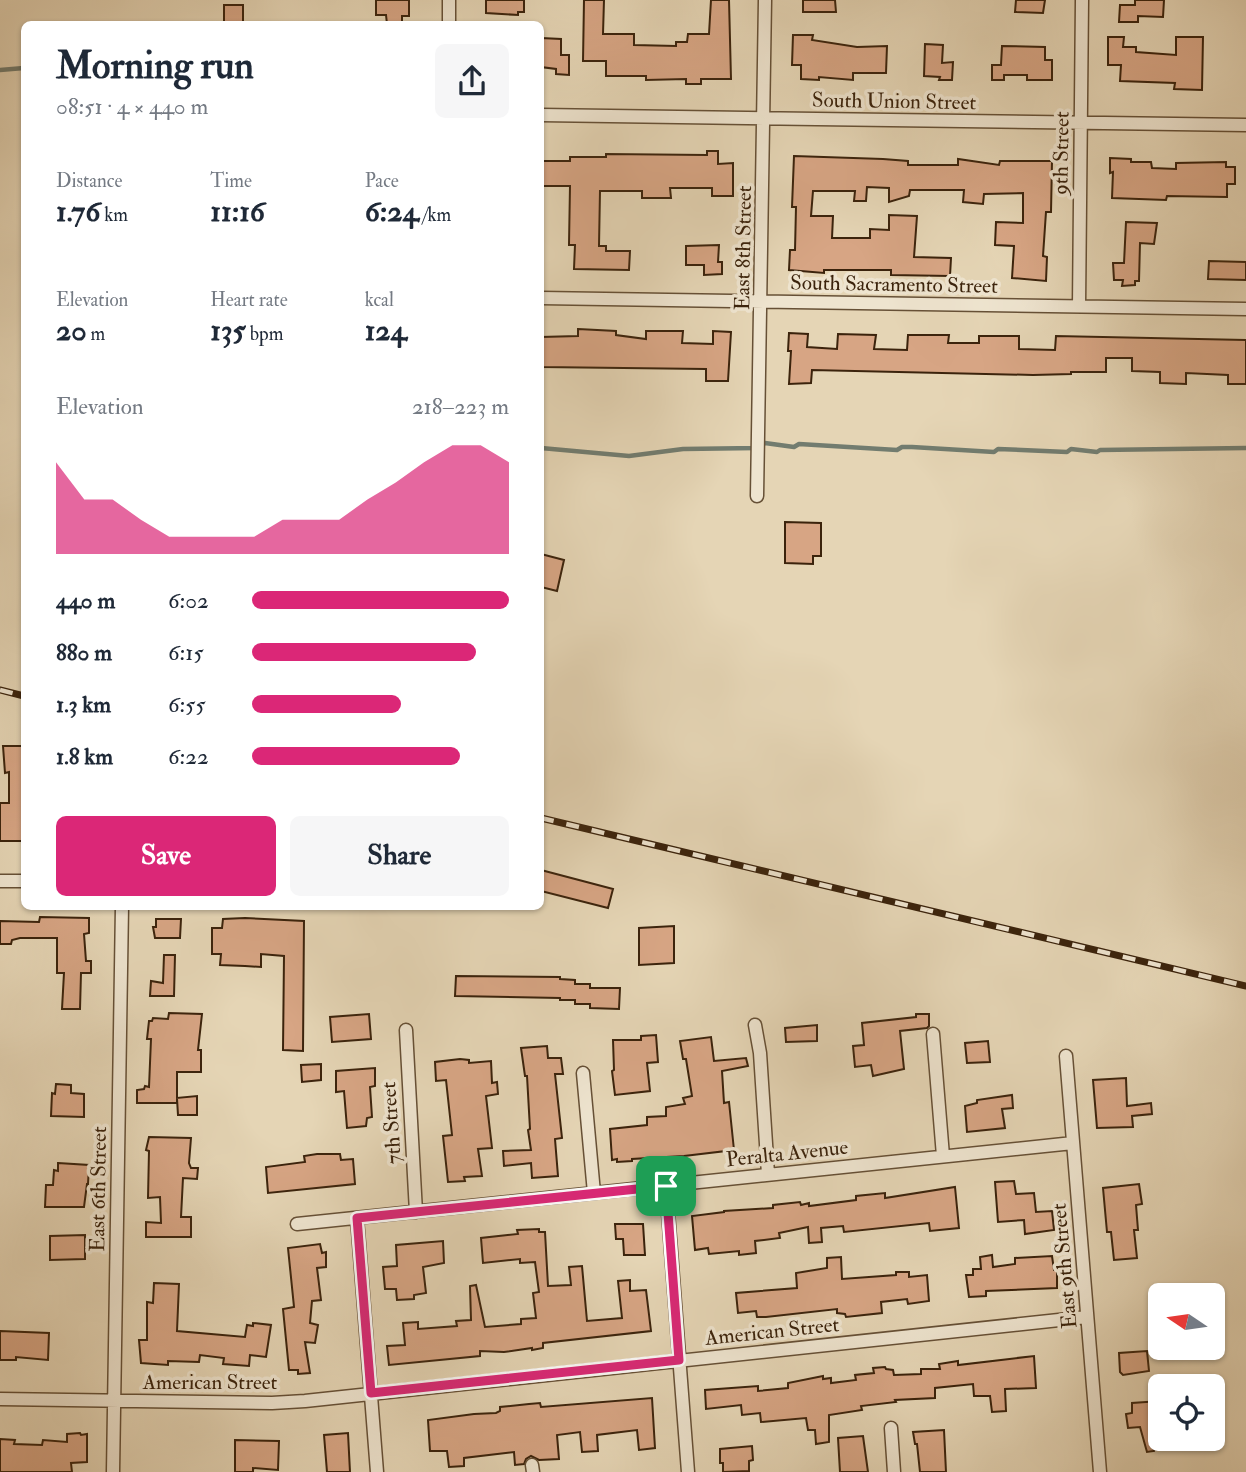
<!DOCTYPE html>
<html lang="en">
<head>
<meta charset="utf-8">
<style>
  :root { --surface:#fff; --page:#f6f6f7; --text:#1f2937; --muted:#747a83; --accent:#db2777 }
  body { margin:0; font-family:"IM FELL Double Pica",serif; background:var(--page); color:var(--text); height:100vh; display:flex; flex-direction:column; font-size:26px; white-space:nowrap }
  * { box-sizing:border-box; margin:0 }
  p { font-size:23px; color:var(--muted) }
  .icon { flex:none; width:38px; height:38px; fill:none; stroke:currentColor; stroke-width:2; stroke-linecap:round; stroke-linejoin:round }
  .map { position:relative; flex:1; overflow:hidden }
  .sheet { position:absolute; left:21px; top:21px; width:523px; height:889px; display:flex; flex-direction:column; background:var(--surface); border-radius:10px; box-shadow:0 2px 5px #0004 }
  .sheet>* { flex:none }
  .needle { width:46px; rotate:283deg }
  .controls { position:absolute; left:1148px; top:1283px; display:grid; gap:14px }
  .controls a { display:grid; place-items:center; width:77px; height:77px; border-radius:10px; background:var(--surface); box-shadow:0 2px 5px #0004; font-size:35px }
  .pin { position:absolute; display:grid; place-items:center; width:60px; height:60px; color:#fff; margin:-30px; border-radius:14px; box-shadow:0 4px 10px #0006 }
  .round { display:grid; place-items:center; flex:none; width:74px; height:74px; border-radius:10px; background:var(--page) }
  .overview { display:flex; align-items:center; justify-content:space-between; height:119px; padding:0 35px }
  h1 { font-size:38px; font-weight:700; line-height:52px }
  .figures { display:grid; grid-template-columns:repeat(3,1fr); gap:10px; height:119px; padding:7px 35px }
  .figures div { display:grid; align-content:center }
  .figures b { font-size:30px; font-weight:700 }
  .figures small { font-size:19px; font-weight:400 }
  .figures p { font-size:19px }
  .chart { height:196px; padding:14px 35px }
  .chart p { display:flex; justify-content:space-between }
  .chart svg { width:100%; height:126px; margin-top:7px; fill:var(--accent); opacity:.7 }
  .primary-button { display:flex; gap:14px; margin-top:auto; padding:14px 35px }
  .primary-button a { flex:1; height:80px; border-radius:10px; background:var(--accent); color:#fff; font-size:28px; font-weight:700; line-height:80px; text-align:center }
  .primary-button a+a { background:var(--page); color:var(--text) }
  ul { padding:0 35px; list-style:none; font-size:23px }
  li { display:grid; grid-template-columns:112px 84px 1fr; align-items:center; height:52px }
  li i { height:18px; border-radius:9px; background:var(--accent) }
  .map>svg:first-child { display:block }
  .lines { fill:none; stroke-linecap:round; stroke-linejoin:round }
  .stream { stroke:#727c6f; stroke-width:4.5 }
  .building { fill:#d7a584; stroke:#3b230c; stroke-width:2 }
  .street-casing { stroke:#665036; stroke-width:15 }
  .street { stroke:#eee4cf; stroke-width:12 }
  .rail-casing { stroke:#3b230c; stroke-width:7 }
  .rail { stroke:#eee4cf; stroke-width:4.5; stroke-dasharray:13; stroke-linecap:butt }
  .route-casing { stroke:#fff; stroke-width:14 }
  .route { stroke:#db2777; stroke-width:9 }
  .labels { text-anchor:middle; stroke-width:7; stroke-linejoin:round; paint-order:stroke }
  .street-label { font-size:21px; fill:#3b230c; stroke:#eee4cf }
</style>
</head>
<body>
<div class="map">
<svg width="1246" height="1472" viewBox="0 0 1246 1472">
  <rect width="100%" height="100%" fill="#e5d5b5"/>
  <filter id="stains"><feTurbulence type="fractalNoise" baseFrequency=".00286" numOctaves="4"/><feColorMatrix values="0 0 0 0 .2 0 0 0 0 .09 0 0 0 0 .02 0 0 0 .5 -.17"/></filter>
  <radialGradient id="worn" r=".72"><stop offset=".6" stop-color="#630" stop-opacity="0"/><stop offset="1" stop-color="#630" stop-opacity=".3"/></radialGradient>
  <g class="lines">
    <path class="stream" d="M 0,70 L 24,68
      M 541,448 L 629,456 L 683,449 L 757,448 L 765,443 L 794,447 L 799,444 L 897,450 L 902,447 L 912,447 L 994,452 L 998,449 L 1067,452 L 1071,449 L 1097,452 L 1100,450 L 1246,448"/>
  </g>
  <path class="building" d="M 376,0 L 409,0 L 409,16 L 402,16 L 402,24 L 387,24 L 386,15 L 376,15 Z
    M 486,0 L 524,0 L 524,12 L 518,12 L 518,15 L 486,13 Z
    M 584,0 L 604,0 L 603,34 L 634,34 L 634,45 L 676,46 L 676,42 L 687,42 L 688,34 L 709,34 L 711,0 L 729,0 L 731,79 L 701,79 L 701,84 L 686,84 L 686,79 L 646,80 L 646,76 L 606,76 L 606,61 L 583,61 Z
    M 803,0 L 835,0 L 836,12 L 803,12 Z
    M 1016,0 L 1045,0 L 1043,13 L 1015,12 Z
    M 1135,0 L 1164,0 L 1163,17 L 1138,16 L 1138,22 L 1119,22 L 1120,5 L 1135,5 Z
    M 224,5 L 243,5 L 243,24 L 224,24 Z
    M 793,35 L 813,35 L 812,40 L 857,47 L 887,46 L 886,73 L 853,73 L 853,80 L 819,77 L 819,80 L 801,79 L 801,65 L 792,65 Z
    M 1108,37 L 1124,37 L 1123,47 L 1136,47 L 1136,52 L 1176,55 L 1176,37 L 1203,37 L 1202,90 L 1174,89 L 1175,83 L 1120,81 L 1121,65 L 1108,65 Z
    M 541,38 L 561,39 L 561,55 L 569,55 L 569,75 L 556,74 L 556,69 L 541,67 Z
    M 925,44 L 943,45 L 942,63 L 953,62 L 952,80 L 939,80 L 940,77 L 924,76 Z
    M 1002,46 L 1045,47 L 1045,60 L 1052,60 L 1052,80 L 1027,80 L 1027,75 L 1004,75 L 1004,80 L 992,80 L 992,65 L 1001,65 Z
    M 707,151 L 718,151 L 718,164 L 733,163 L 733,196 L 712,196 L 712,188 L 670,188 L 671,198 L 642,198 L 642,191 L 600,191 L 599,246 L 606,246 L 606,251 L 630,251 L 629,270 L 574,269 L 575,245 L 569,245 L 570,186 L 541,186 L 541,161 L 570,161 L 570,157 L 606,157 L 606,154 L 707,155 Z
    M 794,156 L 883,159 L 908,161 L 908,165 L 958,165 L 958,159 L 999,165 L 1000,161 L 1052,161 L 1051,212 L 1046,212 L 1043,256 L 1047,257 L 1046,281 L 1012,278 L 1014,246 L 995,245 L 996,222 L 1023,223 L 1023,193 L 984,194 L 983,204 L 963,202 L 964,190 L 910,190 L 909,196 L 889,202 L 889,188 L 867,187 L 866,201 L 854,201 L 855,191 L 813,191 L 811,216 L 833,216 L 832,238 L 870,238 L 870,229 L 889,230 L 889,215 L 917,216 L 914,257 L 951,258 L 950,276 L 891,275 L 891,270 L 824,270 L 824,273 L 789,270 L 790,250 L 795,250 L 796,207 L 792,207 Z
    M 1110,158 L 1131,159 L 1131,162 L 1151,162 L 1152,168 L 1176,169 L 1176,163 L 1226,162 L 1226,167 L 1235,167 L 1235,184 L 1227,184 L 1227,197 L 1167,196 L 1166,200 L 1112,198 L 1113,172 L 1110,173 Z
    M 1126,222 L 1157,223 L 1154,244 L 1140,243 L 1139,281 L 1135,281 L 1135,285 L 1122,286 L 1123,280 L 1114,280 L 1113,263 L 1124,263 Z
    M 719,245 L 718,262 L 722,262 L 722,274 L 704,275 L 704,265 L 686,265 L 686,246 Z
    M 1209,261 L 1246,262 L 1246,280 L 1208,279 Z
    M 578,329 L 616,331 L 616,335 L 646,339 L 646,331 L 683,331 L 682,343 L 713,344 L 713,331 L 731,332 L 728,381 L 706,381 L 706,369 L 541,367 L 541,337 L 578,336 Z
    M 789,333 L 808,334 L 807,347 L 837,349 L 838,334 L 876,335 L 874,349 L 907,350 L 908,335 L 949,335 L 948,343 L 979,343 L 979,336 L 1019,336 L 1019,349 L 1055,350 L 1056,336 L 1246,340 L 1246,384 L 1228,384 L 1228,375 L 1186,373 L 1186,384 L 1160,383 L 1160,372 L 1132,371 L 1132,358 L 1106,358 L 1106,372 L 1071,372 L 1071,374 L 1033,375 L 812,370 L 811,383 L 789,384 L 791,351 L 788,351 Z
    M 785,522 L 821,523 L 821,556 L 813,556 L 813,564 L 785,563 Z
    M 541,554 L 564,560 L 557,591 L 541,587 Z
    M 3,746 L 24,746 L 24,841 L 0,841 L 0,803 L 9,803 L 9,772 L 5,773 Z
    M 541,870 L 613,889 L 608,908 L 541,891 Z
    M 40,917 L 89,918 L 89,933 L 84,934 L 86,961 L 91,961 L 91,973 L 81,973 L 80,1009 L 62,1009 L 64,973 L 57,973 L 57,938 L 20,938 L 12,940 L 11,944 L 0,944 L 0,921 L 39,922 Z
    M 245,918 L 304,921 L 303,1051 L 283,1050 L 284,956 L 261,954 L 261,967 L 245,966 L 220,965 L 221,954 L 212,954 L 212,928 L 222,928 L 223,919 Z
    M 156,919 L 181,919 L 180,938 L 155,938 L 153,927 L 156,927 Z
    M 674,926 L 674,963 L 639,965 L 639,928 Z
    M 164,955 L 175,955 L 174,996 L 150,996 L 151,981 L 163,983 Z
    M 456,976 L 560,977 L 560,979 L 575,980 L 575,984 L 590,984 L 590,988 L 620,988 L 619,1009 L 590,1008 L 590,1004 L 575,1004 L 575,1000 L 560,1000 L 560,998 L 455,996 Z
    M 169,1013 L 202,1014 L 198,1050 L 201,1050 L 201,1072 L 177,1072 L 177,1098 L 197,1096 L 197,1115 L 178,1115 L 177,1099 L 177,1103 L 137,1103 L 137,1090 L 144,1089 L 145,1086 L 149,1087 L 151,1039 L 147,1039 L 149,1021 L 152,1021 L 153,1018 L 168,1019 Z
    M 369,1014 L 371,1039 L 332,1042 L 330,1017 Z
    M 916,1014 L 929,1014 L 929,1026 L 927,1028 L 900,1031 L 904,1069 L 873,1076 L 871,1065 L 855,1067 L 853,1046 L 864,1045 L 862,1023 L 916,1017 Z
    M 817,1025 L 817,1041 L 786,1042 L 785,1028 Z
    M 656,1035 L 658,1062 L 647,1063 L 650,1091 L 615,1095 L 612,1071 L 614,1070 L 613,1040 L 641,1040 L 641,1036 Z
    M 711,1037 L 714,1061 L 746,1058 L 748,1066 L 722,1071 L 724,1103 L 729,1102 L 734,1150 L 684,1156 L 632,1159 L 632,1161 L 617,1162 L 617,1159 L 612,1160 L 610,1129 L 647,1125 L 647,1117 L 666,1116 L 666,1107 L 685,1104 L 683,1098 L 692,1096 L 686,1059 L 683,1059 L 680,1041 Z
    M 988,1041 L 990,1062 L 967,1063 L 965,1043 Z
    M 547,1046 L 548,1058 L 561,1058 L 563,1074 L 555,1074 L 562,1138 L 555,1139 L 558,1176 L 532,1178 L 531,1163 L 504,1166 L 503,1151 L 531,1150 L 528,1130 L 530,1129 L 527,1076 L 525,1076 L 521,1048 Z
    M 460,1059 L 469,1060 L 469,1063 L 491,1061 L 492,1083 L 497,1082 L 498,1094 L 486,1096 L 492,1148 L 478,1149 L 482,1176 L 464,1177 L 465,1181 L 448,1182 L 443,1136 L 452,1135 L 446,1080 L 436,1081 L 435,1062 Z
    M 321,1064 L 321,1080 L 302,1082 L 301,1065 Z
    M 375,1068 L 375,1086 L 370,1087 L 372,1117 L 367,1118 L 366,1126 L 347,1128 L 344,1091 L 336,1092 L 336,1071 Z
    M 1126,1078 L 1127,1106 L 1151,1103 L 1152,1114 L 1132,1116 L 1133,1127 L 1097,1128 L 1093,1080 Z
    M 56,1084 L 71,1085 L 71,1093 L 84,1094 L 84,1117 L 51,1116 L 52,1093 L 55,1094 Z
    M 1012,1095 L 1013,1108 L 1002,1109 L 1005,1128 L 967,1132 L 965,1106 L 977,1103 L 977,1100 Z
    M 149,1137 L 191,1138 L 189,1163 L 191,1168 L 198,1168 L 197,1179 L 183,1178 L 181,1217 L 191,1217 L 191,1237 L 146,1237 L 146,1222 L 161,1223 L 160,1197 L 148,1198 L 149,1151 L 146,1150 Z
    M 317,1154 L 340,1154 L 341,1160 L 353,1159 L 355,1184 L 268,1193 L 266,1167 L 305,1162 L 304,1156 Z
    M 58,1163 L 89,1165 L 88,1184 L 87,1184 L 84,1207 L 45,1207 L 46,1185 L 53,1185 L 54,1170 L 58,1171 Z
    M 1014,1181 L 1016,1194 L 1034,1193 L 1036,1212 L 1052,1211 L 1054,1230 L 1025,1234 L 1024,1220 L 998,1222 L 995,1182 Z
    M 1139,1184 L 1142,1204 L 1136,1205 L 1138,1230 L 1134,1230 L 1137,1258 L 1114,1260 L 1111,1232 L 1107,1232 L 1103,1188 Z
    M 955,1187 L 959,1228 L 930,1231 L 929,1223 L 844,1232 L 843,1226 L 821,1228 L 822,1242 L 809,1243 L 808,1227 L 779,1233 L 780,1238 L 755,1241 L 756,1253 L 739,1255 L 739,1251 L 709,1254 L 708,1248 L 695,1250 L 692,1216 L 724,1212 L 724,1211 L 773,1208 L 773,1205 L 800,1202 L 801,1205 L 809,1203 L 809,1206 L 856,1200 L 856,1196 L 885,1193 L 885,1198 Z
    M 615,1224 L 643,1224 L 645,1255 L 624,1255 L 623,1239 L 616,1239 Z
    M 539,1229 L 539,1232 L 545,1232 L 548,1286 L 571,1285 L 569,1267 L 582,1266 L 587,1321 L 622,1318 L 618,1281 L 630,1280 L 630,1291 L 646,1290 L 651,1331 L 543,1343 L 543,1348 L 532,1350 L 532,1348 L 504,1352 L 480,1351 L 480,1356 L 389,1365 L 387,1346 L 405,1345 L 403,1323 L 418,1322 L 418,1329 L 457,1326 L 456,1321 L 471,1320 L 470,1286 L 476,1285 L 485,1327 L 521,1324 L 521,1319 L 536,1318 L 533,1293 L 539,1292 L 535,1262 L 520,1263 L 520,1259 L 483,1263 L 481,1238 L 518,1234 L 517,1230 Z
    M 85,1235 L 85,1259 L 50,1260 L 50,1236 Z
    M 443,1241 L 444,1263 L 423,1267 L 426,1293 L 414,1295 L 414,1299 L 397,1300 L 396,1289 L 385,1289 L 383,1267 L 397,1266 L 396,1245 Z
    M 320,1244 L 322,1253 L 326,1252 L 326,1267 L 317,1268 L 321,1300 L 312,1301 L 310,1323 L 318,1325 L 315,1343 L 305,1342 L 310,1373 L 298,1374 L 298,1370 L 289,1370 L 283,1309 L 294,1307 L 288,1248 Z
    M 992,1255 L 993,1267 L 1015,1264 L 1015,1258 L 1052,1256 L 1054,1270 L 1057,1270 L 1057,1288 L 986,1291 L 986,1296 L 969,1297 L 966,1275 L 973,1275 L 973,1269 L 981,1269 L 980,1257 Z
    M 841,1257 L 842,1279 L 896,1275 L 896,1272 L 909,1272 L 909,1277 L 927,1275 L 929,1301 L 908,1304 L 907,1299 L 881,1302 L 882,1313 L 846,1317 L 845,1314 L 837,1313 L 837,1309 L 766,1317 L 757,1317 L 756,1311 L 738,1313 L 736,1293 L 797,1288 L 796,1273 L 827,1268 L 827,1258 Z
    M 154,1283 L 179,1284 L 177,1331 L 245,1337 L 247,1325 L 253,1326 L 253,1323 L 271,1325 L 266,1357 L 250,1355 L 249,1366 L 223,1364 L 224,1358 L 200,1355 L 199,1362 L 168,1361 L 168,1365 L 141,1363 L 139,1340 L 147,1340 L 147,1302 L 153,1303 Z
    M 0,1331 L 49,1333 L 48,1360 L 16,1357 L 16,1360 L 0,1360 Z
    M 1147,1351 L 1149,1371 L 1123,1375 L 1120,1372 L 1119,1353 Z
    M 1034,1356 L 1036,1388 L 1005,1389 L 1006,1411 L 992,1412 L 990,1396 L 974,1396 L 973,1384 L 935,1388 L 935,1398 L 895,1400 L 896,1402 L 861,1406 L 862,1410 L 829,1415 L 829,1442 L 816,1444 L 815,1430 L 808,1430 L 806,1418 L 761,1422 L 760,1413 L 742,1415 L 741,1405 L 706,1409 L 705,1390 L 758,1386 L 758,1391 L 788,1388 L 788,1383 L 823,1376 L 823,1379 L 831,1378 L 831,1383 L 856,1380 L 855,1375 L 874,1373 L 873,1368 L 885,1367 L 886,1369 L 893,1370 L 894,1375 L 921,1374 L 921,1369 L 940,1369 L 939,1364 L 958,1361 L 958,1365 Z
    M 652,1398 L 655,1448 L 639,1450 L 637,1430 L 597,1435 L 598,1451 L 582,1452 L 580,1432 L 557,1435 L 559,1459 L 539,1460 L 531,1456 L 526,1459 L 524,1464 L 515,1465 L 514,1452 L 464,1458 L 464,1466 L 449,1467 L 447,1451 L 430,1451 L 428,1420 L 474,1414 L 496,1413 L 500,1411 L 500,1407 L 529,1404 L 540,1403 L 541,1407 Z
    M 1160,1401 L 1160,1420 L 1151,1421 L 1154,1451 L 1147,1452 L 1140,1427 L 1128,1428 L 1126,1414 L 1132,1413 L 1132,1403 Z
    M 944,1430 L 946,1472 L 920,1472 L 917,1444 L 915,1444 L 913,1432 Z
    M 80,1433 L 81,1435 L 87,1434 L 87,1462 L 71,1463 L 72,1472 L 0,1472 L 0,1439 L 15,1440 L 14,1444 L 42,1445 L 43,1440 L 67,1442 L 67,1434 Z
    M 348,1433 L 350,1472 L 327,1472 L 324,1435 Z
    M 863,1436 L 868,1472 L 840,1472 L 838,1438 Z
    M 235,1440 L 279,1441 L 278,1470 L 253,1468 L 253,1472 L 235,1472 Z
    M 752,1446 L 753,1460 L 749,1461 L 749,1471 L 723,1472 L 723,1463 L 720,1463 L 720,1449 Z"/>
  <g class="lines">
    <g class="street-casing">
      <path id="street" d="M 449,24 L 449,0
        M 541,115 L 1246,125
        M 541,298 L 1246,309
        M 1079,306 L 1082,0
        M 757,496 L 765,0
        M 0,881 L 24,881
        M 755,1025 L 760,1053 L 768,1174
        M 406,1030 L 416,1212
        M 933,1034 L 943,1156
        M 1066,1056 L 1100,1472
        M 583,1073 L 594,1193
        M 666,1186 L 688,1472
        M 357,1218 L 377,1472
        M 297,1224 L 1073,1143
        M 0,1399 L 272,1403 L 305,1401 L 1087,1317
        M 891,1428 L 894,1472
        M 532,1465 L 533,1472
        M 113,1472 L 122,906"/>
    </g>
    <use href="#street" class="street"/>
    <g class="rail-casing">
      <path id="rail" d="M 0,690 L 24,696
        M 541,818 L 1246,986"/>
    </g>
    <use href="#rail" class="rail"/>
  </g>
  <g class="lines">
    <g class="route-casing">
      <path id="route" d="M 666,1186 L 679,1360 L 371,1393 L 357,1218 Z"/>
    </g>
    <use href="#route" class="route"/>
  </g>
  <g class="labels">
    <g class="street-label">
      <text transform="translate(894 101) rotate(1)" y="7">South Union Street</text>
      <text transform="translate(1061 153) rotate(-89)" y="7">9th Street</text>
      <text transform="translate(743 248) rotate(-89)" y="7">East 8th Street</text>
      <text transform="translate(894 284) rotate(1)" y="7">South Sacramento Street</text>
      <text transform="translate(391 1123) rotate(-94)" y="7">7th Street</text>
      <text transform="translate(787 1153) rotate(-6)" y="7">Peralta Avenue</text>
      <text transform="translate(98 1189) rotate(-89)" y="7">East 6th Street</text>
      <text transform="translate(1064 1266) rotate(-95)" y="7">East 9th Street</text>
      <text transform="translate(772 1331) rotate(-6)" y="7">American Street</text>
      <text x="210" y="1389">American Street</text>
    </g>
  </g>
  <rect width="100%" height="100%" filter="url(#stains)"/>
  <rect width="100%" height="100%" fill="url(#worn)"/>
</svg>
<div class="controls">
<a><svg class="needle" viewBox="-14 -14 28 28"><path d="M0-13l5 13h-10z" fill="#e53935"/><path d="M0 13l5-13h-10z" fill="#747a83"/></svg></a>
<a><svg class="icon" aria-label="locate" viewBox="0 0 24 24"><circle cx="12" cy="12" r="6"/><path d="M12 2v4M12 18v4M2 12h4M18 12h4"/></svg></a>
</div>
<div class="pin" style="left:666px;top:1186px;background:#1e9e55"><svg class="icon" aria-label="arrive" viewBox="0 0 24 24"><path d="M6 21V4h12l-3 4 3 4H6"/></svg></div>
<section class="sheet">
<div class="overview"><div><h1>Morning run</h1><p>08:51 · 4 × 440 m</p></div><a class="round"><svg class="icon" aria-label="share" viewBox="0 0 24 24"><path d="M12 15V3M7 8l5-5 5 5M5 13v7h14v-7"/></svg></a></div>
<div class="figures">
<div><p>Distance</p><b>1.76<small> km</small></b></div>
<div><p>Time</p><b>11:16</b></div>
<div><p>Pace</p><b>6:24<small> /km</small></b></div>
</div>
<div class="figures">
<div><p>Elevation</p><b>20<small> m</small></b></div>
<div><p>Heart rate</p><b>135<small> bpm</small></b></div>
<div><p>kcal</p><b>124</b></div>
</div>
<div class="chart"><p><span>Elevation</span>218–223 m</p>
<svg viewBox="0 0 160 44" preserveAspectRatio="none"><path d="M0 44V12L10 25L20 25L30 32L40 38L50 38L60 38L70 38L80 32L90 32L100 32L110 25L120 19L130 12L140 6L150 6L160 12V44z"/></svg>
</div>
<ul>
<li><b>440 m</b>6:02<i style="width:100%"></i></li>
<li><b>880 m</b>6:15<i style="width:87%"></i></li>
<li><b>1.3 km</b>6:55<i style="width:58%"></i></li>
<li><b>1.8 km</b>6:22<i style="width:81%"></i></li>
</ul>
<div class="primary-button"><a>Save</a><a>Share</a></div>
</section>
</div>
</body>
</html>
